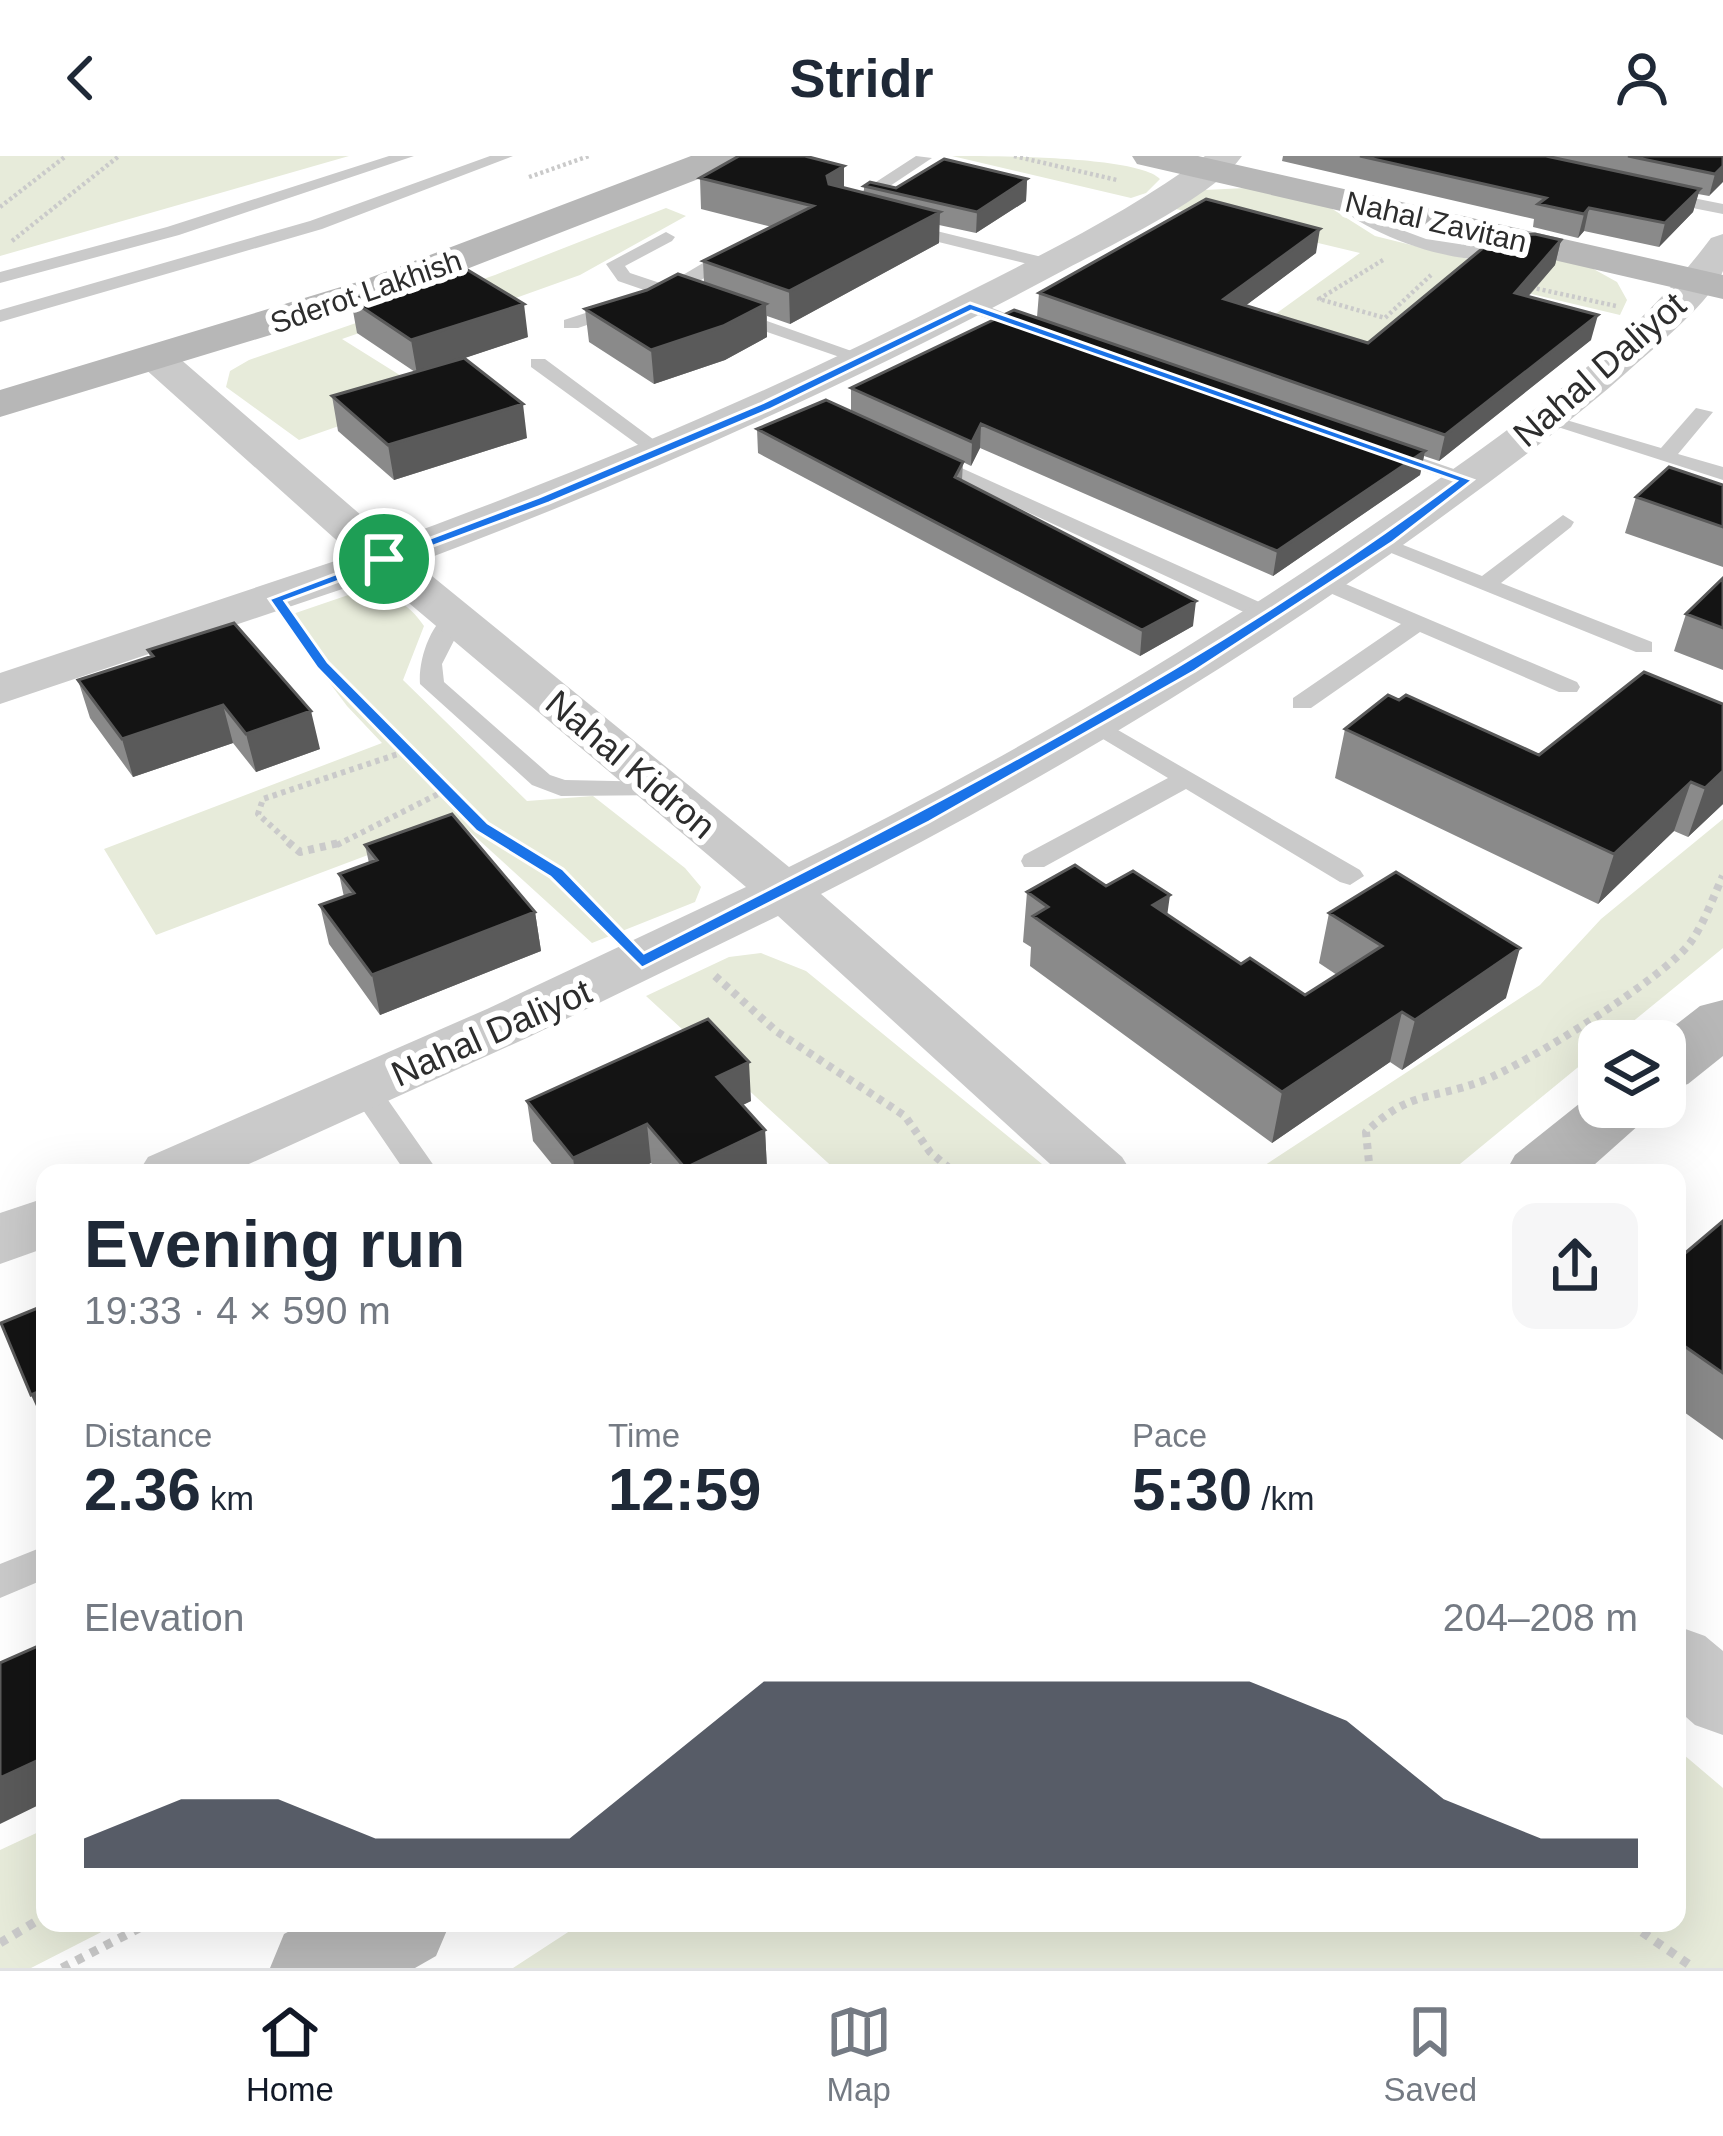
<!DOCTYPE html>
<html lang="en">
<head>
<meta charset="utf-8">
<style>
  :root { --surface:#fff; --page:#f6f6f7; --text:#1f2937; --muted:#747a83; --line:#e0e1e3; --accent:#111827 }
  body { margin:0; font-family:Helvetica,sans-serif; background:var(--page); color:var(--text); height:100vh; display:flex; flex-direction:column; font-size:45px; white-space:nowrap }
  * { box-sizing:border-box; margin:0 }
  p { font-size:39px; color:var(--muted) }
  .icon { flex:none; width:66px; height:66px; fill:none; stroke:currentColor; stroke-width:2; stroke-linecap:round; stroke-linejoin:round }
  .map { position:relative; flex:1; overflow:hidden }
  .panel { position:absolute; left:36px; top:1008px; width:1650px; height:768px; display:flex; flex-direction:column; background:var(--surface); border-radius:24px; box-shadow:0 12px 48px #0002 }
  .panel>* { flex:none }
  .tools { position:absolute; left:1578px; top:864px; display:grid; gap:24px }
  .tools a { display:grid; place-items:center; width:108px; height:108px; border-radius:24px; background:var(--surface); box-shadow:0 12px 48px #0002; font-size:60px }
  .pin { position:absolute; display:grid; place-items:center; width:102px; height:102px; color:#fff; margin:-51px; border:6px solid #fff; border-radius:50%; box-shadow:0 3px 12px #0007 }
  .round { display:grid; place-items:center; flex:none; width:126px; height:126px; border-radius:24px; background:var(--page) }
  .head { display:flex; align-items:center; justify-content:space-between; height:204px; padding:0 48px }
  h1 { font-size:66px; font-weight:700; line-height:90px }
  .metrics { display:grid; grid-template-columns:repeat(3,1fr); gap:18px; height:204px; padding:12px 48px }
  .metrics div { display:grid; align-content:center }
  .metrics b { font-size:60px; font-weight:700 }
  .metrics small { font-size:33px; font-weight:400 }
  .metrics p { font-size:33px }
  .chart { height:336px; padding:24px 48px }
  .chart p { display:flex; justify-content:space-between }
  .chart svg { width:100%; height:216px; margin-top:12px; fill:var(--accent); opacity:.7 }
  header { display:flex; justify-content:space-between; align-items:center; height:156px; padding:0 48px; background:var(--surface); font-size:54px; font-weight:700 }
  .tab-bar { display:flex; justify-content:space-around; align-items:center; height:168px; border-top:3px solid var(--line); background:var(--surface); font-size:33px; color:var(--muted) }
  .tab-bar a { display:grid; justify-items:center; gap:6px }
  .tab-bar .selected { color:var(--accent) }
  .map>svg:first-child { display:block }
  .green { fill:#e7ebda }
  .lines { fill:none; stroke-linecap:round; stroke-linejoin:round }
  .path-far3 { stroke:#cacaca; stroke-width:4.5; stroke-dasharray:3 3; stroke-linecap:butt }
  .path-far2 { stroke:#cacaca; stroke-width:6; stroke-dasharray:4.5 4.5; stroke-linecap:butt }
  .path-far1 { stroke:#cacaca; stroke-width:8; stroke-dasharray:6 6; stroke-linecap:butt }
  .path { stroke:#cacaca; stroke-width:9; stroke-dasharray:8 8; stroke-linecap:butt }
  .lane { fill:#cacaca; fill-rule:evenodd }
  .street { fill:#cacaca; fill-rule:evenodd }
  .secondary { fill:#b7b7b7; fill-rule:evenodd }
  .wall { fill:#8a8a8a }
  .shaded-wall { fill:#5a5a5a }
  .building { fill:#141414; stroke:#5a5a5a; stroke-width:3 }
  .route { fill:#1a73e8; stroke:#fff; stroke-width:3; fill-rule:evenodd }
  .labels { text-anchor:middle; stroke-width:12; stroke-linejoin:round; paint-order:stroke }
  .far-street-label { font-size:30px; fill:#2d2d2d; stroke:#fff }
  .street-label { font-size:36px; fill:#2d2d2d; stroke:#fff }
</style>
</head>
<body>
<header><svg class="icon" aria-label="back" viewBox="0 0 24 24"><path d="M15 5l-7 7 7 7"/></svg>Stridr<svg class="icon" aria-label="person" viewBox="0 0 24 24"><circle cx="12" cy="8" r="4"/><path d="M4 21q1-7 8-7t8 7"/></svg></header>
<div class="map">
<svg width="1723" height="1812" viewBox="0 0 1723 1812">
  <rect width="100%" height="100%" fill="#fff"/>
  <path class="green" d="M 0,0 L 349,0 L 0,100 Z
    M 952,0 C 994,0 1139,0 1160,23 L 1146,37 L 1131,42 Z
    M 1246,32 L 1326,49 L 1375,80 L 1468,103 L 1526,97 L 1590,111 L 1617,126 L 1627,144 L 1620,159 L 1451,119 L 1359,199 L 1263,167 L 1360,97 L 1176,53 L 1204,34 Z
    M 666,52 L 686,60 L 580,119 L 493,150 L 471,138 L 342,183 L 430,238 L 299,284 L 226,231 L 230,215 L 249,204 L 495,119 Z
    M 360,435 C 389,437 408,446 424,470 L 403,524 L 527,645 L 593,640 L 685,712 L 701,731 L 695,746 L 592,787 L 458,665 L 156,779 L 104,693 L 382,587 L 347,550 L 281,462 Z
    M 1723,663 L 1723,792 L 1609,885 L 1599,885 L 1599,894 L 1449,1017 L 1253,1017 L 1540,829 L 1601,763 Z
    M 761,797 L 806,815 L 1053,1017 L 839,1017 L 646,840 L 729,801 Z
    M 1677,1593 L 1723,1632 L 1723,1812 L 513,1812 L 582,1767 L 1677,1767 Z
    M 45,1673 L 45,1767 L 119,1767 L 31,1812 L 0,1812 L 0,1694 Z"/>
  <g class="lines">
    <path class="path-far3" d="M 1014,0 L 1117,24
      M 529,21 L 589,0
      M 0,51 L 66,0
      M 12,85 L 119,0
      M 1383,104 L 1319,143 L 1385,162 L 1431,119
      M 1525,130 L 1616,150"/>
    <path class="path-far2" d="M 296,471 L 322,509 L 482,671 L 510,689
      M 292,689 L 258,658 L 263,643 L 407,595
      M 337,689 L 446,634"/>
    <path class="path-far1" d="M 288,686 L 300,696 L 343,686
      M 505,686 L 556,717 L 608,770
      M 715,820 L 776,875 L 905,960 L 930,996 L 955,1017
      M 1370,1017 L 1366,976 C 1410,934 1432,944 1482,925 C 1525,909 1664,822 1690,787 C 1704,768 1713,741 1723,720"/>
    <path class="path" d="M 1629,1767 L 1694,1812
      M 0,1787 L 45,1760
      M 62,1812 L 149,1767"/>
    <path class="lane" d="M 389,0 L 414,0 L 179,79 L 0,127 L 0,116 L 167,71 Z
      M 490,0 L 513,0 L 322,73 L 0,166 L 0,154 L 310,65 Z
      M 916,0 L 932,2 L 854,54 L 839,50 Z
      M 1658,35 L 1723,48 L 1723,58 L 1652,44 L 1650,40 Z
      M 1340,39 L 1383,67 L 1426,83 L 1472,90 L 1519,89 L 1528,94 C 1484,123 1365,81 1332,44 Z
      M 904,67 L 1054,104 L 1057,108 L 1048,113 L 898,76 L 895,72 Z
      M 666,76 L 675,81 L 672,85 L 625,110 L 630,117 L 666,129 L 730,91 L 742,91 L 742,99 L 683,135 L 874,203 L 857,207 L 668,142 L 578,172 L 564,172 L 564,164 L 650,136 L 618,125 L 606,108 Z
      M 963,146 L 977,146 L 1045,173 L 1036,179 L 963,154 Z
      M 531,203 L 545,203 L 669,295 L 652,299 L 531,211 Z
      M 1696,252 L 1713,256 L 1678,298 L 1723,311 L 1723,324 L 1536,264 L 1546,258 L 1661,292 Z
      M 1387,290 L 1474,320 L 1478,324 L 1467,330 L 1380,300 L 1380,292 Z
      M 926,296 L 1277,454 L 1281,459 L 1277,464 L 1261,464 L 919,306 L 919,298 Z
      M 1563,359 L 1574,366 L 1571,371 L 1501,427 L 1652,486 L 1652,496 L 1636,496 L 1369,388 L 1380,381 L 1388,383 L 1482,420 Z
      M 1322,418 L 1577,526 L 1580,531 L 1577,536 L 1559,536 L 1420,476 L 1311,552 L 1293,552 L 1293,542 L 1401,468 L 1314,430 L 1311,425 Z
      M 454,454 L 466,461 L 442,508 L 444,526 L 550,619 L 565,624 L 662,626 L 671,629 L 675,634 L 671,639 L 561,640 L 532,629 L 420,528 C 418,504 431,464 454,454 Z
      M 1092,559 L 1360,714 L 1364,720 L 1350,729 L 1340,726 L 1186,633 L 1044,711 L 1024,711 L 1021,705 L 1024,699 L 1168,622 L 1083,571 L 1080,566 L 1083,561 Z
      M 363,921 L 374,924 L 439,1017 L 406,1017 L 348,932 L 352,924 Z
      M 45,1390 L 45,1423 L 0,1442 L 0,1408 Z"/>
    <path class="street" d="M 1205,0 L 1242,0 C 1212,42 1113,88 1066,113 C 855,226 640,323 416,407 L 789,711 C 1008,604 1217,479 1416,339 C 1523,264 1633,187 1711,82 L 1723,78 C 1723,89 1723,105 1723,115 C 1713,143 1659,188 1636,208 C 1571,267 1499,319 1428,371 C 1236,510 1032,631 821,738 L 1122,1001 L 1132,1017 L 1060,1017 L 778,760 L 529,881 L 229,1017 L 138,1017 L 148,1001 L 487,853 L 746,731 L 378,421 L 0,548 L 0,517 L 353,399 L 143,211 L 138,203 L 143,195 L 171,195 L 391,385 C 588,313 781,232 968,136 C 1049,95 1132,54 1205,0 Z
      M 45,1042 L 45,1092 L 0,1108 L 0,1057 Z
      M 1677,1470 L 1705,1480 L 1723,1495 L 1723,1579 L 1695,1569 L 1677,1553 Z"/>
    <path class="secondary" d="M 691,0 L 742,0 L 737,8 L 392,142 L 0,261 L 0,234 L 364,124 Z
      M 1132,0 L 1198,0 L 1723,119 L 1723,143 L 1150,11 L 1137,8 Z
      M 1723,844 L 1723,900 L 1688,928 L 1665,935 L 1665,885 L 1655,885 L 1700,850 Z
      M 1599,932 L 1599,951 L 1650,951 L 1640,968 L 1585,1017 L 1505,1017 L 1515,999 Z
      M 305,1767 L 450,1767 L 436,1800 L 415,1812 L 270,1812 L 284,1778 Z"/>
  </g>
  <path class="wall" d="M 1283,0 L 1723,0 L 1709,40 L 1698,38 L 1693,56 L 1659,91 L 1584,75 L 1578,82 L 1533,71 L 1534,63 L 1282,5 Z
    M 700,22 L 844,32 L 864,37 L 864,30 L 896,32 L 1027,23 L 1026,45 L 976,77 L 939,69 L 939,87 L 790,168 L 767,160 L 767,181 L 725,204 L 654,228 L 589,186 L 585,153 L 704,127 L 703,105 L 772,71 L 701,53 Z
    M 1561,84 L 1555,109 L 1528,141 L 1591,184 L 1439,305 L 1424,300 L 1420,319 L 1273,420 L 980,292 L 971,310 L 963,306 L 962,324 L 1193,470 L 1140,500 L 758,297 L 757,273 L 851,256 L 851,232 L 1037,161 L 1039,137 L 1316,97 L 1246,149 L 1368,187 Z
    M 351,144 L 528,181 L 464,202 L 527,282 L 394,324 L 338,275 L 332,240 L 415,216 L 357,177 Z
    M 1723,329 L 1723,411 L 1625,377 L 1636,341 Z
    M 1723,422 L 1723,514 L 1674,495 L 1686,458 Z
    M 148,494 L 320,593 L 256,616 L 233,587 L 133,621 L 90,562 L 78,524 L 150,501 Z
    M 1644,516 L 1723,648 L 1688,681 L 1674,675 L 1598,748 L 1335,622 L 1345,573 L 1539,599 Z
    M 365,689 L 535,756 L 541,795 L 380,859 L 329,788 L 320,749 L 344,741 L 339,718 L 369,707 Z
    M 1106,730 L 1167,759 L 1241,808 L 1305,839 L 1337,819 L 1319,807 L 1329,757 L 1506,842 L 1402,914 L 1390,906 L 1272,987 L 1030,810 L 1031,791 L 1023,786 L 1027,736 Z
    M 527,945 L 751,945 L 743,949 L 765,974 L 767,1013 L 759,1017 L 659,1017 L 651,1007 L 630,1017 L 559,1017 L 533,985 Z
    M 1723,1065 L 1723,1284 L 1677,1251 L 1677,1104 Z"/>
  <path class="shaded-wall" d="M 844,10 L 844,41 L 828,51 L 827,20 Z
    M 1723,10 L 1723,26 L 1709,40 L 1715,18 Z
    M 1027,23 L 1026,45 L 976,77 L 977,56 Z
    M 1700,33 L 1693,56 L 1659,91 L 1665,67 Z
    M 1589,52 L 1584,75 L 1578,82 L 1584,58 Z
    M 940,56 L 939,87 L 790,168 L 789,135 Z
    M 1320,73 L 1316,97 L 1221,168 L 1224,143 Z
    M 1561,84 L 1555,109 L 1509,162 L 1515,137 Z
    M 524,148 L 528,181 L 417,218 L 411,184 Z
    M 766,148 L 767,181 L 725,204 L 654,228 L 651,194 Z
    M 1598,159 L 1591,184 L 1439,305 L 1445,279 Z
    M 523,248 L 527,282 L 394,324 L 388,289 Z
    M 981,268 L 980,292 L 971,310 L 972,286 Z
    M 1425,295 L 1420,319 L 1273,420 L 1277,395 Z
    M 1196,445 L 1193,470 L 1140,500 L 1142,474 Z
    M 223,549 L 233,587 L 133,621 L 122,583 Z
    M 311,555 L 320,593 L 256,616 L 246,578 Z
    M 1723,615 L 1723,648 L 1688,681 L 1705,632 Z
    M 1691,626 L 1674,675 L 1598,748 L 1614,698 Z
    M 1170,739 L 1163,789 L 1153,749 Z
    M 535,756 L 541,795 L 380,859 L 372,819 Z
    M 1520,792 L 1506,842 L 1402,914 L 1415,864 Z
    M 1402,856 L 1390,906 L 1272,987 L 1282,936 Z
    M 749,906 L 751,945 L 719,960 L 717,921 Z
    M 647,968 L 651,1007 L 630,1017 L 575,1017 L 573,1002 Z
    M 765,974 L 767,1013 L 759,1017 L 686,1017 L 685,1012 Z
    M 45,1233 L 45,1270 L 31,1239 Z
    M 45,1601 L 45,1646 L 0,1668 L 0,1622 Z"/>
  <path class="building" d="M 739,0 L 805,0 L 844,10 L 827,20 L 829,28 L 940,56 L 789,135 L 703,105 L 813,50 L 700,22 Z
    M 1360,0 L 1546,0 L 1700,33 L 1665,67 L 1589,52 L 1584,58 L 1538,48 L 1546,42 Z
    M 1628,0 L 1723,0 L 1723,10 L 1715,18 Z
    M 944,3 L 1027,23 L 977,56 L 864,30 L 870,26 L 896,32 Z
    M 1206,43 L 1320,73 L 1224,143 L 1368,187 L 1495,82 L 1535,78 L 1561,84 L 1515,137 L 1598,159 L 1445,279 L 1039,137 Z
    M 461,110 L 524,148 L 411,184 L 351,144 Z
    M 678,118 L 766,148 L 723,170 L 651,194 L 585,153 L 647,134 Z
    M 1014,154 L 1425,295 L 1277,395 L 981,268 L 972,286 L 851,232 Z
    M 464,202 L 523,248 L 388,289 L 332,240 Z
    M 826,244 L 963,306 L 955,321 L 1196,445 L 1142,474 L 757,273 Z
    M 1669,311 L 1723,329 L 1723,371 L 1636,341 Z
    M 1723,422 L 1723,472 L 1686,458 Z
    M 234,467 L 311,555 L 246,578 L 223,549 L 122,583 L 78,524 L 153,500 L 148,494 Z
    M 1644,516 L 1723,548 L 1723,615 L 1705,632 L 1691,626 L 1614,698 L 1345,573 L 1388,539 L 1399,544 L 1406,539 L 1539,599 Z
    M 452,658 L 535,756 L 372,819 L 320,749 L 354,737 L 339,718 L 377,704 L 365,689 Z
    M 1075,709 L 1106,730 L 1133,715 L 1170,739 L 1153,749 L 1241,808 L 1250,802 L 1305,839 L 1382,790 L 1329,757 L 1396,716 L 1520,792 L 1415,864 L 1402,856 L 1282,936 L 1033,760 L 1048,751 L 1027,736 Z
    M 708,863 L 749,906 L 717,921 L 765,974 L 685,1012 L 647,968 L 573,1002 L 527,945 Z
    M 1723,1065 L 1723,1217 L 1677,1185 L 1677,1104 Z
    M 45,1149 L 45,1233 L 31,1239 L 1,1167 Z
    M 45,1487 L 45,1601 L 0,1622 L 0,1507 Z"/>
  <path class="route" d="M 970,147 L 1473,324 L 1393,386 L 1195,515 L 929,666 L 642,812 L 550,721 L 476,675 L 317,512 L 269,443 L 539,341 L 760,248 ZM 971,155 L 1456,325 C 1205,513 923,655 644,797 L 563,713 L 488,667 L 328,506 L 285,445 L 549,347 L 769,254 Z"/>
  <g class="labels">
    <g class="far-street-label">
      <text transform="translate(1436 66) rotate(13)" y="10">Nahal Zavitan</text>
      <text transform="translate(366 136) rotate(-19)" y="10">Sderot Lakhish</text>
    </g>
    <g class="street-label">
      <text transform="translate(1599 213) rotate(-41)" y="13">Nahal Daliyot</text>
      <text transform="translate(631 608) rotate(40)" y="13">Nahal Kidron</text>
      <text transform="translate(491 876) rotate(-24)" y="13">Nahal Daliyot</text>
    </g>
  </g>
</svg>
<div class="tools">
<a><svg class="icon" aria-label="layers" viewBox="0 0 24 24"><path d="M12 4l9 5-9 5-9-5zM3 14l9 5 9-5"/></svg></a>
</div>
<div class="pin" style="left:384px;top:403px;background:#1e9e55"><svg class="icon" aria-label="arrive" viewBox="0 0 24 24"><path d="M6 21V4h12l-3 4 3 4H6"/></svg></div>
<section class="panel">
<div class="head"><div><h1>Evening run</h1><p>19:33 · 4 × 590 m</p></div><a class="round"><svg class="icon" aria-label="share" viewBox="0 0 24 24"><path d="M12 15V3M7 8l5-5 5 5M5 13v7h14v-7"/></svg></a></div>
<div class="metrics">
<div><p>Distance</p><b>2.36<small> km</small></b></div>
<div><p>Time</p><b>12:59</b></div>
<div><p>Pace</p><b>5:30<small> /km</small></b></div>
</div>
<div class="chart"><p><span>Elevation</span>204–208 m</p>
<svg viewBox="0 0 160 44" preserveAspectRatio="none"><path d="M0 44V38L10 30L20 30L30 38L40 38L50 38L60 22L70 6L80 6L90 6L100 6L110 6L120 6L130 14L140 30L150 38L160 38V44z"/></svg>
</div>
</section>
</div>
<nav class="tab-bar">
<a class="selected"><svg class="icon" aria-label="home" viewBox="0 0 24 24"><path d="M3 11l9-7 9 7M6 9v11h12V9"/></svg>Home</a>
<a><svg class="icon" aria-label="map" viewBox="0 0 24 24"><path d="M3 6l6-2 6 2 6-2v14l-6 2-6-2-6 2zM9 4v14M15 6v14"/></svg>Map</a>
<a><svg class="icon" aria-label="saved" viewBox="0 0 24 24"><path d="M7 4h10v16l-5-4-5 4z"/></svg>Saved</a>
</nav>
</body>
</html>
